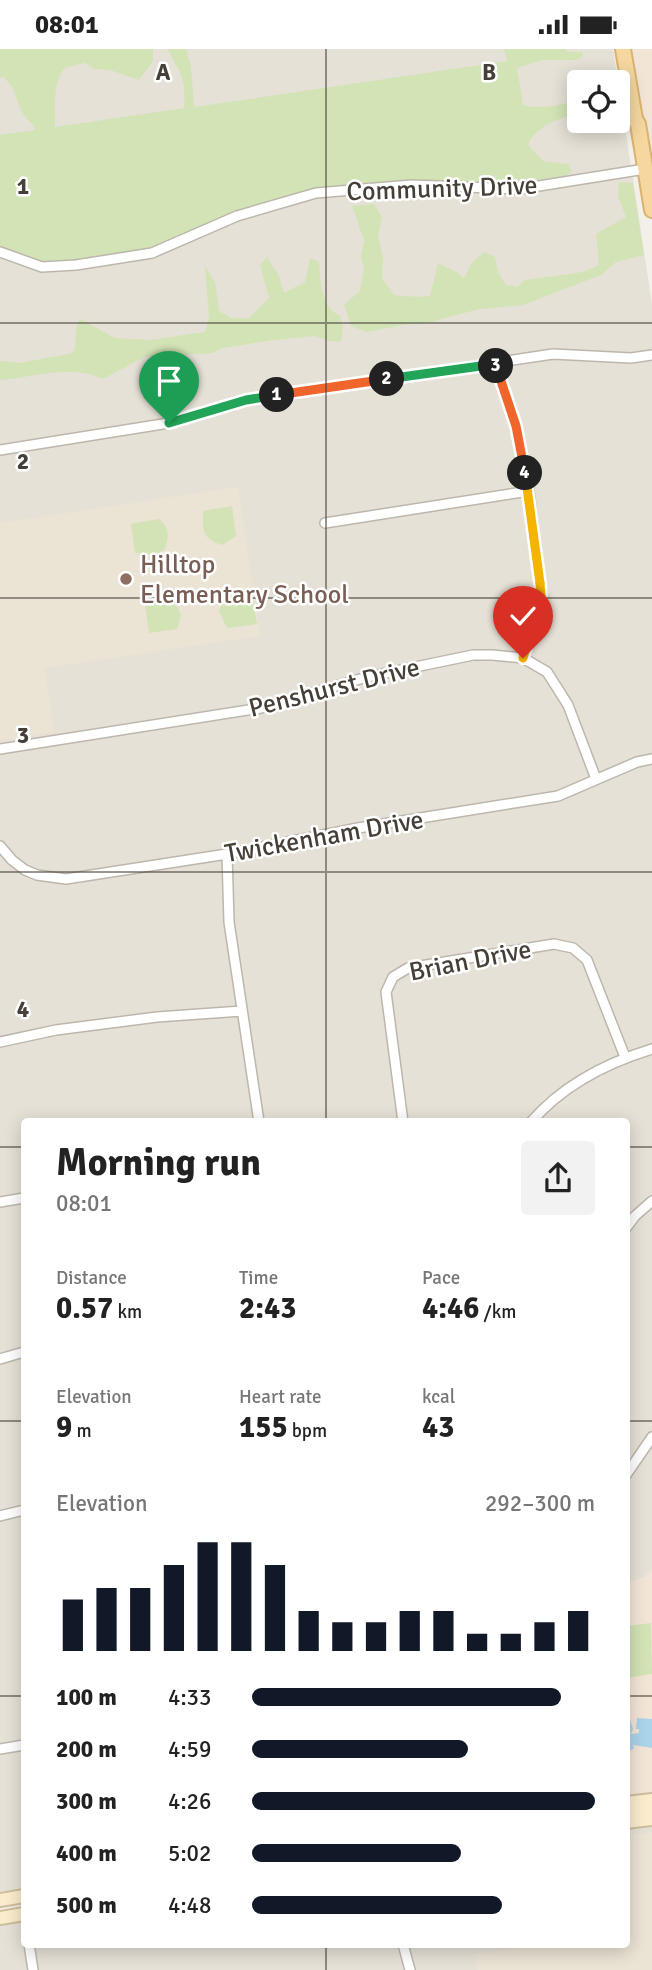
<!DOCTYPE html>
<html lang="en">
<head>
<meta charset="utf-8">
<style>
  :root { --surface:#fff; --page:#f2f2f2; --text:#222; --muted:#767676; --accent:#111827 }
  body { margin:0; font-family:Signika,sans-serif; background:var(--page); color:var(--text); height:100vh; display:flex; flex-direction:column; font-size:26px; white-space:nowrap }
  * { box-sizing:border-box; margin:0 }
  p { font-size:23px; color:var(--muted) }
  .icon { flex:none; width:38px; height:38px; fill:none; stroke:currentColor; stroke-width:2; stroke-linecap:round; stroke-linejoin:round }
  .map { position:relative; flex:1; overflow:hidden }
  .drawer { position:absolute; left:21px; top:1069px; width:609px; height:830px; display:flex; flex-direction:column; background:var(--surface); border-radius:7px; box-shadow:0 4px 18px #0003 }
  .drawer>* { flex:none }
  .buttons { position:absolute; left:567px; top:21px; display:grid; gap:14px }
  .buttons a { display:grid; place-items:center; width:63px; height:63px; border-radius:7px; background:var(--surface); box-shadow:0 4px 18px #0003; font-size:35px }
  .pin { position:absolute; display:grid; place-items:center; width:60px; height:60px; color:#fff; margin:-72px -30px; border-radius:50% 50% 50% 0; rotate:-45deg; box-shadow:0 0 7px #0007 }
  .pin .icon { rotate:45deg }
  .km { position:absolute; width:35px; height:35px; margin:-18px; border-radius:50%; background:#222; color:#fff; font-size:19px; line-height:35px; text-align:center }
  .round { display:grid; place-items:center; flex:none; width:74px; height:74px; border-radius:7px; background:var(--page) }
  .overview { display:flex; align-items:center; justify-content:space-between; height:119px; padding:0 35px }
  h1 { font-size:38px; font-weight:800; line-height:52px }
  .stats { display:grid; grid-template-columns:repeat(3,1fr); gap:10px; height:119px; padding:7px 35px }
  .stats div { display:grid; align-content:center }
  .stats b { font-size:30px; font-weight:800 }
  .stats small { font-size:19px; font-weight:400 }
  .stats p { font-size:19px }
  .chart { height:196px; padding:14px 35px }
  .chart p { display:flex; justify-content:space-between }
  .chart svg { width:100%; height:126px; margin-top:7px; stroke:var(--accent); stroke-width:6 }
  ul { padding:0 35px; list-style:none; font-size:23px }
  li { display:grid; grid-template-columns:112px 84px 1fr; align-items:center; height:52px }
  li i { height:18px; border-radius:9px; background:var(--accent) }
  .status { display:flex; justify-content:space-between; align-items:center; height:49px; padding:0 35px; background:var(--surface); direction:ltr }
  .status svg { height:19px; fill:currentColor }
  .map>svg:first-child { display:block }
  .residential { fill:#e6e1d7; fill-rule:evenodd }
  .commercial { fill:#f3e5d6 }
  .education { fill:#ebe3d4 }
  .green { fill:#d2e3b5 }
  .water { fill:#aad4ea }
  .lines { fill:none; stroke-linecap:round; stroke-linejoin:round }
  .street-casing { stroke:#beb6ac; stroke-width:12 }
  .secondary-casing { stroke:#cebe9c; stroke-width:16 }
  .primary-casing { stroke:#d9b370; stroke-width:18 }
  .street { stroke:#fff; stroke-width:9 }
  .secondary { stroke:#faeccc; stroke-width:12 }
  .primary { stroke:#f5d79f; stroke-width:14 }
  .split-1-casing { stroke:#fff; stroke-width:14 }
  .split-2-casing { stroke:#fff; stroke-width:14 }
  .split-3-casing { stroke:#fff; stroke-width:14 }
  .split-4-casing { stroke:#fff; stroke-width:14 }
  .split-5-casing { stroke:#fff; stroke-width:14 }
  .split-6-casing { stroke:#fff; stroke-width:14 }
  .split-1 { stroke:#22a559; stroke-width:9 }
  .split-2 { stroke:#f0652b; stroke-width:9 }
  .split-3 { stroke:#22a559; stroke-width:9 }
  .split-4 { stroke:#f0652b; stroke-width:9 }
  .split-5 { stroke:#f5b400; stroke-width:9 }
  .split-6 { stroke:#f5b400; stroke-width:9 }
  .grid { fill:none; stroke:#463f38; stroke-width:2; stroke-opacity:0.55 }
  .education-dot { fill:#8d6e63; stroke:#fff; stroke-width:2.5 }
  .labels { text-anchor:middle; stroke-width:5; stroke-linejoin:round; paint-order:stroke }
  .street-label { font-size:26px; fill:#463f38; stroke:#fff }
  .education-label { font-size:26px; fill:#785e54; stroke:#fff; text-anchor:start }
  .grid-label { font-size:23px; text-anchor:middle; font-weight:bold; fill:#463f38; stroke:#fff; stroke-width:5; stroke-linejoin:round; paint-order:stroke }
</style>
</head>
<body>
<div class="status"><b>08:01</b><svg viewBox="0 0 49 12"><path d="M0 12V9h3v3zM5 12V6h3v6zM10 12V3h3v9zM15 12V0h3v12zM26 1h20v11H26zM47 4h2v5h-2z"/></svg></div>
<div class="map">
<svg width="652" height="1921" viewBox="0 0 652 1921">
  <rect width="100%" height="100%" fill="#f3efe9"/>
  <path class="residential" d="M 0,0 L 613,0 L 652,255 L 652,1521 L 645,1528 L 627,1534 L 626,1073 L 24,1073 L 24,1839 L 0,1843 ZM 579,33 L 618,33 L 618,72 L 579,72 Z
    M 652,1770 L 652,1921 L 0,1921 L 0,1869 L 24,1865 L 24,1895 L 626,1895 L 627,1774 Z"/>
  <path class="commercial" d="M 623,0 L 652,0 L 652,161 Z
    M 652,1521 L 652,1773 L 626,1777 L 626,1534 L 645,1528 Z"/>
  <path class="education" d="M 238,438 L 260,587 L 45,619 L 54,683 L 0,691 L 0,474 Z
    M 652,1783 L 652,1921 L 477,1921 L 475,1905 L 554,1895 L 626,1895 L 627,1787 Z"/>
  <path class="green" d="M 0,0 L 153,0 L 153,12 L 139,31 L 110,21 L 94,20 L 85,14 C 80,15 73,16 68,18 C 52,24 55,64 55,78 L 184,59 C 186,25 181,28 168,0 L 186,0 L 191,17 L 194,58 L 507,12 L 504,0 L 566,0 L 567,3 L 582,3 L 583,7 L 575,11 L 542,11 L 517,19 L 523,56 C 542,61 561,56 579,50 L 579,64 C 558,70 543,74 529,92 L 529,97 L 543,112 L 568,115 L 572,122 L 561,131 L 536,138 L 411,136 L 316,144 L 237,167 L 152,204 L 42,218 L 0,203 L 0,86 L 35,81 C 33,74 29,73 25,67 C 15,54 19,42 3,28 L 0,29 Z
    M 619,133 L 633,134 L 644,206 L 616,213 L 601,226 L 523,256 L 479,260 L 427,274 L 409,275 L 366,283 L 351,277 L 344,256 L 360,242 L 364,220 L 361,208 L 364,191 L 352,157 L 374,155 L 382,168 L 378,187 L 383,208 L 382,229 L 394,246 L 418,248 L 430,247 L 438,214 L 458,224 L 464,230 L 471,215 L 484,203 L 495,208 L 498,223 L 506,236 L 517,238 L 525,231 L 583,223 L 599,216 L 596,185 L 626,168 L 618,147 Z
    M 267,208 L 279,227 L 284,244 L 305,233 L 310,209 L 319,213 C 321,233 320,257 340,267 L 343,279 L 341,293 L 329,292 L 315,287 L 273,291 L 223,299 L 212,304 L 144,308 L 103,330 C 73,315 32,328 0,331 L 0,312 L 19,314 L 69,305 L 75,301 L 76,279 L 80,270 L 115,289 L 150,291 L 205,283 L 209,268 L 205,217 L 215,233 L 219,262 L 231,269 L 249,269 L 269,249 L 260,216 Z
    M 232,457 L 236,487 L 222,496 C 201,489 203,481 203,462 Z
    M 159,470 C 170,480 169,486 165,500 L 155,506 L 135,504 L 131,475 Z
    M 234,544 L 246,544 L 252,548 L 257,575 L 227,579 L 219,562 L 224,549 Z
    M 163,549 L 175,553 L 181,566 L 177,580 L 149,584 L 145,555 Z
    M 651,1574 L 652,1625 L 627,1629 L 627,1577 Z"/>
  <path class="water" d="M 627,1661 L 633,1680 L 631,1685 L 639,1684 L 639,1680 L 636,1680 L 637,1669 L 652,1670 L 652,1699 L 633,1696 L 634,1699 L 631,1702 L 629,1697 L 627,1698 Z"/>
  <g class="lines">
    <g class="street-casing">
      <path id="street" d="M 0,203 L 42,218 L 76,216 L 152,204 L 237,167 L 316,144 L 412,136 L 520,140 L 645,120
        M 495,315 L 516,377 L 529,442 L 541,548 L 523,609
        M 0,401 L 169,374 L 246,351 L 553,305 L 631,309 L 652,306
        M 325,474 L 529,442
        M 0,700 L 261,659 L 367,628 L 473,606 L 492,606 L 523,609 L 547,623 L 568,656 L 596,730
        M 0,797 L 12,811 L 25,821 L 37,826 L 66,830 L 227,805 L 358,779 L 558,747 L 637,713 L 652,710
        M 227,805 L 229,873 L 259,1073
        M 0,993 L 56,981 L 157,968 L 242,962
        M 403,1073 L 386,943 L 393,928 L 408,919 L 554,895 L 573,899 L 587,911 L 625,1008
        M 531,1073 C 563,1036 606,1014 652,1000
        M 0,1153 L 24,1149
        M 626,1179 L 635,1167 L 652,1152
        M 0,1310 L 24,1303
        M 626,1426 L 652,1388
        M 0,1467 L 24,1461
        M 0,1700 L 24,1696
        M 29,1895 L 33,1921
        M 403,1895 L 410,1921"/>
    </g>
    <g class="secondary-casing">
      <path id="secondary" d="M 626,1754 L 652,1751
        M 626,1764 L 652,1759
        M 626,1773 L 652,1770
        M 0,1851 L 24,1847
        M 0,1869 L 24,1865"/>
    </g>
    <g class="primary-casing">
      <path id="primary" d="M 623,0 L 635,70 L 638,75 L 652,161"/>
    </g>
    <use href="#street" class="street"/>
    <use href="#secondary" class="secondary"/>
    <use href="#primary" class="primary"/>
  </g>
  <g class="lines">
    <g class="split-1-casing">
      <path id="split-1" d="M 169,374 L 246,351 L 277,346"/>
    </g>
    <g class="split-2-casing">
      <path id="split-2" d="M 277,346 L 387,330"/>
    </g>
    <g class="split-3-casing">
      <path id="split-3" d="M 387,330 L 495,315 L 496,317"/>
    </g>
    <g class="split-4-casing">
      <path id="split-4" d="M 496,317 L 516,377 L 525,424"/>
    </g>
    <g class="split-5-casing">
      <path id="split-5" d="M 525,424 L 540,534"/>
    </g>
    <g class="split-6-casing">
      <path id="split-6" d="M 523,609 L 541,548 L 540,534"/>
    </g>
    <use href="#split-1" class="split-1"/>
    <use href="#split-2" class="split-2"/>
    <use href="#split-3" class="split-3"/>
    <use href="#split-4" class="split-4"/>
    <use href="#split-5" class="split-5"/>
    <use href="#split-6" class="split-6"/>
  </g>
  <path class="grid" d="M 326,0 L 326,1073M 0,274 L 652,274M 0,549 L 652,549M 0,823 L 652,823M 0,1098 L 24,1098M 626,1098 L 652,1098M 0,1372 L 24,1372M 626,1372 L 652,1372M 0,1647 L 24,1647M 626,1647 L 652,1647M 326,1895 L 326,1921"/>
  <circle class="education-dot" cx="126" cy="530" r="7"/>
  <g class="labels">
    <g class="street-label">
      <text transform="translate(442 139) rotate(-2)" y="9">Community Drive</text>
      <text transform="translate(334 638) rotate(-14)" y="9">Penshurst Drive</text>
      <text transform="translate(324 787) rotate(-10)" y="9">Twickenham Drive</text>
      <text transform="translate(470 911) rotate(-11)" y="9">Brian Drive</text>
    </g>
    <g class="education-label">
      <text x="140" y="524">Hilltop<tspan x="140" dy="30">Elementary School</tspan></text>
    </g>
  </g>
  <g class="grid-label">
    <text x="163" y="31">A</text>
    <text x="489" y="31">B</text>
    <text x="23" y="145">1</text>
    <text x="23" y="420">2</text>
    <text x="23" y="694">3</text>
    <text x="23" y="968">4</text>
  </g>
</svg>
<div class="buttons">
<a><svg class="icon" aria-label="locate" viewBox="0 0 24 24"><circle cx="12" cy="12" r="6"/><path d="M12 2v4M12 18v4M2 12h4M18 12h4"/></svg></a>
</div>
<div class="pin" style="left:169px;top:374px;background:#1e9e55"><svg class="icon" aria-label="arrive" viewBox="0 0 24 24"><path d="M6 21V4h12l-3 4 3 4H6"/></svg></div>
<div class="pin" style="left:523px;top:609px;background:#d93025"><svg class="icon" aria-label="check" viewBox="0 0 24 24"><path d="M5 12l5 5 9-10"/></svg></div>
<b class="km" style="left:277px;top:346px">1</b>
<b class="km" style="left:387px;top:330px">2</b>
<b class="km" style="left:496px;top:317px">3</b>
<b class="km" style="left:525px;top:424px">4</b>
<section class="drawer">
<div class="overview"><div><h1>Morning run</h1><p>08:01</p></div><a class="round"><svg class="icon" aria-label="share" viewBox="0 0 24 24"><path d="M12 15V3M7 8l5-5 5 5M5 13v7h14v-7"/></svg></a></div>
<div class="stats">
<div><p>Distance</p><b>0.57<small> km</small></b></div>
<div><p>Time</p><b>2:43</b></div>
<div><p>Pace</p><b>4:46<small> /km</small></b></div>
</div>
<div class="stats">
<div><p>Elevation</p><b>9<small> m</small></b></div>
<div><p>Heart rate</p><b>155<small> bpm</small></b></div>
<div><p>kcal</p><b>43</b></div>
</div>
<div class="chart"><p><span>Elevation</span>292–300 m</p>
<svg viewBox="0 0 160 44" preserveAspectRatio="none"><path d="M5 44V26M15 44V22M25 44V22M35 44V14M45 44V6M55 44V6M65 44V14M75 44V30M85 44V34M95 44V34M105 44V30M115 44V30M125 44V38M135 44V38M145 44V34M155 44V30"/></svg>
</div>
<ul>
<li><b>100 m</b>4:33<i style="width:90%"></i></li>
<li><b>200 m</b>4:59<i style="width:63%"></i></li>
<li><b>300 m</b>4:26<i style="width:100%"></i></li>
<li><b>400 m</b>5:02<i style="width:61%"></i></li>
<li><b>500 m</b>4:48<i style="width:73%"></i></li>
</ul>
</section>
</div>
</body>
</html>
